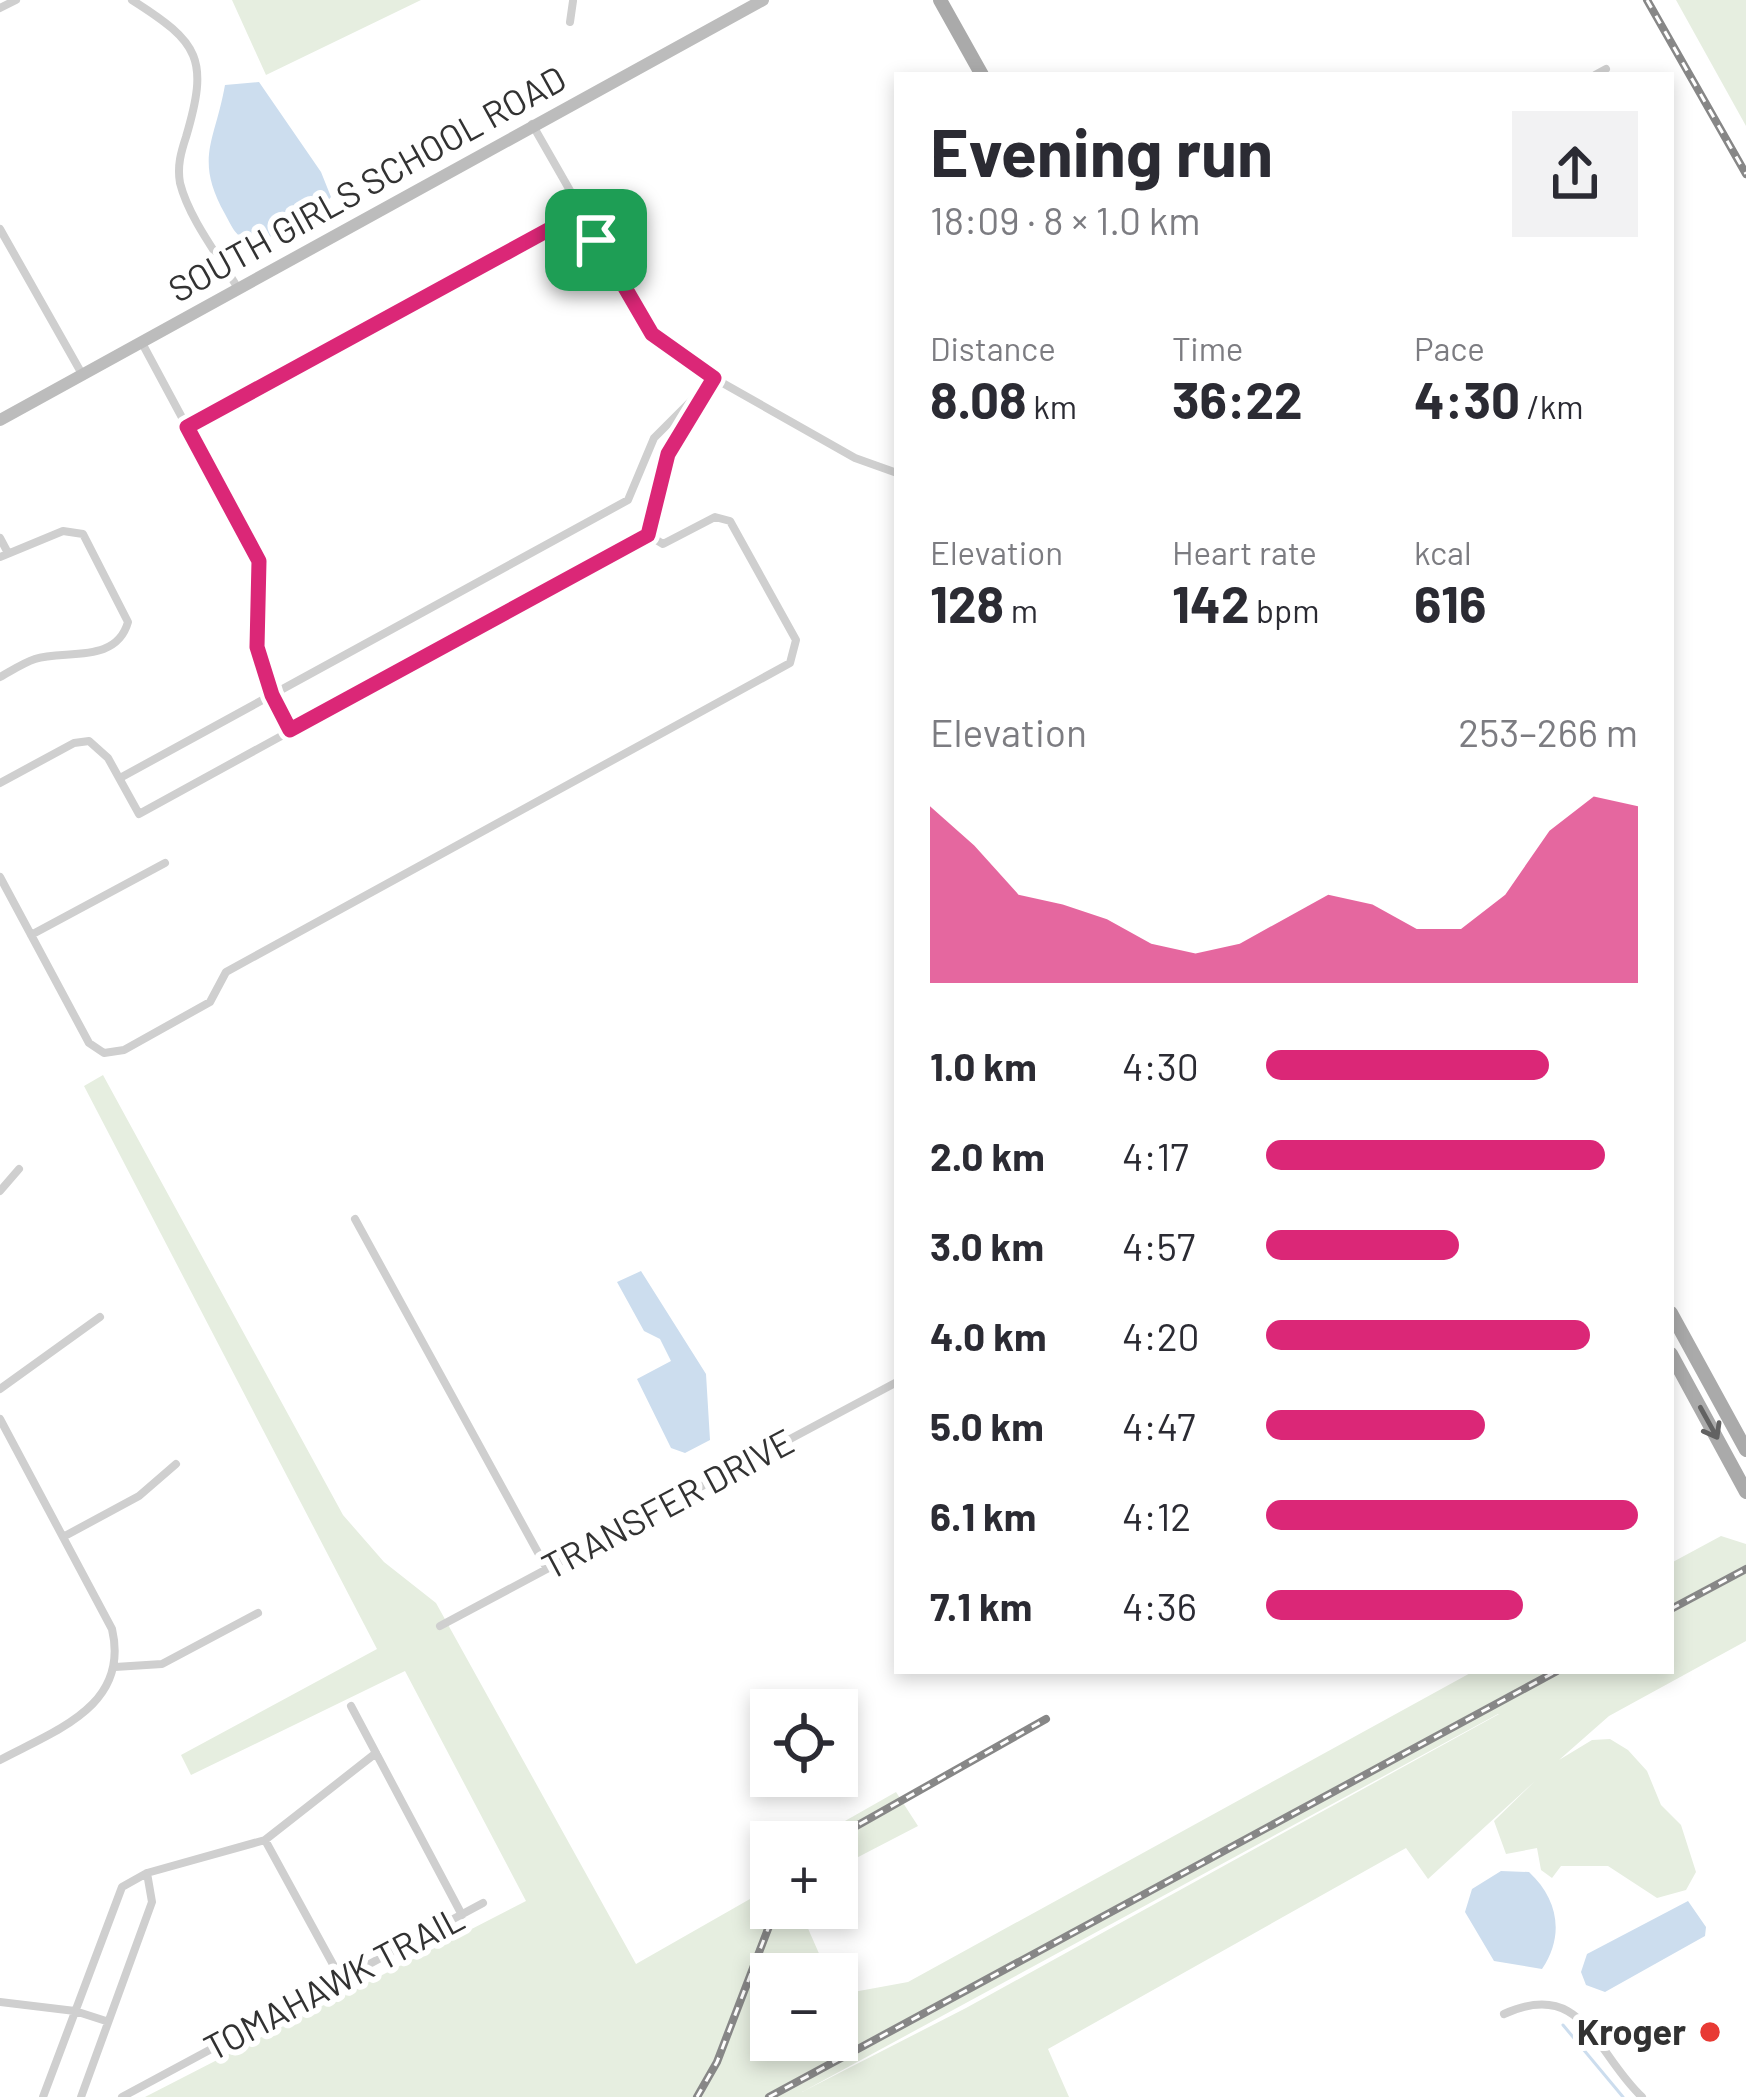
<!DOCTYPE html>
<html lang="en">
<head>
<meta charset="utf-8">
<style>
  :root { --surface:#fff; --page:#f2f2f3; --text:#2b2b33; --muted:#7c7c81; --accent:#db2777 }
  body { margin:0; font-family:Barlow,sans-serif; background:var(--page); color:var(--text); height:100vh; display:flex; flex-direction:column; font-size:45px; white-space:nowrap }
  * { box-sizing:border-box; margin:0 }
  p { font-size:39px; color:var(--muted) }
  .icon { flex:none; width:66px; height:66px; fill:none; stroke:currentColor; stroke-width:2; stroke-linecap:round; stroke-linejoin:round }
  .map { position:relative; flex:1; overflow:hidden }
  .panel { position:absolute; left:894px; top:72px; width:780px; height:1602px; display:flex; flex-direction:column; background:var(--surface); border-radius:0px; box-shadow:0 6px 18px #0003 }
  .panel>* { flex:none }
  .fabs { position:absolute; left:750px; top:1689px; display:grid; gap:24px }
  .fabs a { display:grid; place-items:center; width:108px; height:108px; border-radius:0px; background:var(--surface); box-shadow:0 6px 18px #0003; font-size:60px }
  .pin { position:absolute; display:grid; place-items:center; width:102px; height:102px; color:#fff; margin:-51px; border-radius:24px; box-shadow:0 6px 18px #0006 }
  .round { display:grid; place-items:center; flex:none; width:126px; height:126px; border-radius:0px; background:var(--page) }
  .overview { display:flex; align-items:center; justify-content:space-between; height:204px; padding:0 36px }
  h1 { font-size:66px; font-weight:700; line-height:90px }
  .figures { display:grid; grid-template-columns:repeat(3,1fr); gap:18px; height:204px; padding:12px 36px }
  .figures div { display:grid; align-content:center }
  .figures b { font-size:51px; font-weight:700 }
  .figures small { font-size:33px; font-weight:400 }
  .figures p { font-size:33px }
  .chart { height:336px; padding:24px 36px }
  .chart p { display:flex; justify-content:space-between }
  .chart svg { width:100%; height:216px; margin-top:12px; fill:var(--accent); opacity:.7 }
  ul { padding:0 36px; list-style:none; font-size:39px }
  li { display:grid; grid-template-columns:192px 144px 1fr; align-items:center; height:90px }
  li i { height:30px; border-radius:15px; background:var(--accent) }
  .map>svg:first-child { display:block }
  .green { fill:#e6eee0; fill-rule:evenodd }
  .water { fill:#cde }
  .lines { fill:none; stroke-linecap:round; stroke-linejoin:round }
  .stream { stroke:#cde; stroke-width:3 }
  .minor { stroke:#cfcfcf; stroke-width:8 }
  .secondary { stroke:#bcbcbc; stroke-width:12 }
  .primary { stroke:#aaa; stroke-width:14 }
  .rail-casing { stroke:#878787; stroke-width:8 }
  .rail { stroke:#fff; stroke-width:3; stroke-dasharray:9; stroke-linecap:butt }
  .oneway { stroke:#626262 }
  .route-casing { stroke:#fff; stroke-width:24 }
  .route { stroke:#db2777; stroke-width:15 }
  .poi-dot { fill:#e83a34; stroke:#fff; stroke-width:4.5 }
  .labels { text-anchor:middle; stroke-width:12; stroke-linejoin:round; paint-order:stroke }
  .street-label { font-size:36px; fill:#323232; stroke:#fff }
  .poi-label { font-size:36px; font-weight:bold; fill:#323232; stroke:#fff; text-anchor:end }
</style>
</head>
<body>
<div class="map">
<svg width="1746" height="2097" viewBox="0 0 1746 2097">
  <rect width="100%" height="100%" fill="#fff"/>
  <path class="green" d="M 232,0 L 421,0 L 266,75 Z
    M 1676,0 L 1746,0 L 1746,126 Z
    M 103,1075 L 343,1515 L 384,1562 L 436,1603 L 636,1964 L 757,1895 L 771,1880 L 771,1908 L 799,1908 L 828,1974 L 771,1974 L 771,2040 L 837,2040 L 837,1995 L 908,1982 L 1474,1671 L 1671,1671 L 1671,1563 L 1721,1536 L 1746,1544 L 1746,1641 L 1609,1716 L 1559,1760 L 1592,1740 L 1610,1739 L 1628,1750 L 1647,1771 L 1661,1805 L 1681,1825 L 1696,1872 L 1686,1890 L 1657,1898 L 1608,1866 L 1561,1866 L 1552,1878 L 1541,1870 L 1537,1848 L 1506,1854 L 1494,1821 L 1535,1781 L 1428,1879 L 1406,1848 L 1048,2049 L 1069,2097 L 145,2097 L 526,1901 L 405,1671 L 191,1775 L 181,1755 L 377,1649 L 84,1086 ZM 1499,1714 L 966,2008 L 802,2092 L 1498,1714 Z
    M 896,1792 L 918,1826 L 837,1868 L 837,1842 L 808,1842 Z"/>
  <path class="water" d="M 259,82 L 321,172 L 331,197 L 318,212 L 258,243 C 238,241 234,231 225,214 C 194,158 215,142 225,85 Z
    M 641,1271 L 706,1374 L 710,1440 L 685,1453 L 671,1448 L 637,1379 L 671,1361 L 660,1339 L 644,1331 L 617,1282 Z
    M 1501,1871 L 1529,1872 C 1558,1899 1565,1935 1542,1969 L 1494,1961 L 1465,1912 L 1472,1889 Z
    M 1688,1901 L 1706,1927 L 1705,1936 L 1605,1992 L 1586,1985 L 1581,1972 L 1587,1954 Z"/>
  <g class="lines">
    <path class="stream" d="M 1563,2025 L 1623,2097"/>
    <path class="minor" d="M 132,0 C 200,43 209,59 186,137 C 181,152 177,166 180,183 C 189,219 220,258 239,290
      M 0,8 L 16,0
      M 570,22 L 573,1
      M 1595,75 L 1606,69
      M 532,124 L 652,334 L 689,364 L 855,458 L 897,473
      M 0,229 L 82,374
      M 142,343 L 259,561 L 257,647 L 272,695 L 290,731
      M 187,426 L 581,212
      M 649,535 L 667,454 L 713,379
      M 0,538 L 8,553
      M 0,557 L 63,531 L 83,534 L 128,622 C 116,665 63,649 35,659 C 23,663 11,671 0,677
      M 120,778 L 628,500 L 654,438 L 714,378
      M 0,783 L 74,743 L 89,741 L 108,758 L 139,814 L 648,535
      M 0,877 L 89,1043 L 104,1053 L 124,1050 L 210,1002 L 226,972 L 790,663 L 796,640 L 730,521 L 715,517 L 663,544 L 648,535
      M 31,935 L 165,863
      M 0,1191 L 19,1169
      M 355,1219 L 547,1569
      M 0,1389 L 100,1317
      M 0,1419 L 112,1629 C 130,1706 56,1730 0,1760
      M 63,1537 L 139,1496 L 176,1464
      M 440,1626 L 897,1382
      M 115,1667 L 162,1664 L 258,1613
      M 351,1706 L 462,1915
      M 265,1840 L 341,1979
      M 0,2002 L 75,2011 L 106,2021
      M 1504,2014 C 1584,1978 1594,2052 1642,2097
      M 43,2097 L 122,1887 L 147,1873 L 265,1840 L 376,1753
      M 81,2097 L 152,1902 L 147,1873
      M 122,2097 L 483,1903"/>
    <path class="secondary" d="M 0,420 L 763,0"/>
    <path class="primary" d="M 940,0 L 982,75
      M 1671,1313 L 1746,1450
      M 1671,1354 L 1746,1492"/>
    <g class="rail-casing">
      <path id="rail" d="M 1647,0 L 1746,174
        M 1671,1609 L 1746,1569
        M 828,1842 L 1046,1719
        M 697,2097 L 717,2062 L 776,1908
        M 769,2097 L 1557,1671"/>
    </g>
    <use href="#rail" class="rail"/>
  </g>
  <defs><path id="oneway-shaft" d="M-6 0H5M1.5-3L5.5 0L1.5 3" fill="none" stroke-width="1.6" stroke-linecap="round" stroke-linejoin="round" transform="scale(3)"/></defs>
  <use class="oneway" href="#oneway-shaft" transform="translate(1709 1423) rotate(61)"/>
  <g class="lines">
    <g class="route-casing">
      <path id="route" d="M 581,212 L 652,334 L 714,378 L 668,454 L 648,535 L 290,730 L 272,695 L 257,647 L 259,561 L 187,427 Z"/>
    </g>
    <use href="#route" class="route"/>
  </g>
  <circle class="poi-dot" cx="1710" cy="2032" r="12"/>
  <g class="labels">
    <g class="street-label">
      <text transform="translate(367 184) rotate(-29)" y="13">SOUTH GIRLS SCHOOL ROAD</text>
      <text transform="translate(668 1504) rotate(-28)" y="13">TRANSFER DRIVE</text>
      <text transform="translate(334 1983) rotate(-28)" y="13">TOMAHAWK TRAIL</text>
    </g>
    <g class="poi-label">
      <text x="1686" y="2045">Kroger</text>
    </g>
  </g>
</svg>
<div class="fabs">
<a><svg class="icon" aria-label="locate" viewBox="0 0 24 24"><circle cx="12" cy="12" r="6"/><path d="M12 2v4M12 18v4M2 12h4M18 12h4"/></svg></a>
<a>+</a>
<a>−</a>
</div>
<div class="pin" style="left:596px;top:240px;background:#1e9e55"><svg class="icon" aria-label="arrive" viewBox="0 0 24 24"><path d="M6 21V4h12l-3 4 3 4H6"/></svg></div>
<section class="panel">
<div class="overview"><div><h1>Evening run</h1><p>18:09 · 8 × 1.0 km</p></div><a class="round"><svg class="icon" aria-label="share" viewBox="0 0 24 24"><path d="M12 15V3M7 8l5-5 5 5M5 13v7h14v-7"/></svg></a></div>
<div class="figures">
<div><p>Distance</p><b>8.08<small> km</small></b></div>
<div><p>Time</p><b>36:22</b></div>
<div><p>Pace</p><b>4:30<small> /km</small></b></div>
</div>
<div class="figures">
<div><p>Elevation</p><b>128<small> m</small></b></div>
<div><p>Heart rate</p><b>142<small> bpm</small></b></div>
<div><p>kcal</p><b>616</b></div>
</div>
<div class="chart"><p><span>Elevation</span>253–266 m</p>
<svg viewBox="0 0 160 44" preserveAspectRatio="none"><path d="M0 44V8L10 16L20 26L30 28L40 31L50 36L60 38L70 36L80 31L90 26L100 28L110 33L120 33L130 26L140 13L150 6L160 8V44z"/></svg>
</div>
<ul>
<li><b>1.0 km</b>4:30<i style="width:76%"></i></li>
<li><b>2.0 km</b>4:17<i style="width:91%"></i></li>
<li><b>3.0 km</b>4:57<i style="width:52%"></i></li>
<li><b>4.0 km</b>4:20<i style="width:87%"></i></li>
<li><b>5.0 km</b>4:47<i style="width:59%"></i></li>
<li><b>6.1 km</b>4:12<i style="width:100%"></i></li>
<li><b>7.1 km</b>4:36<i style="width:69%"></i></li>
</ul>
</section>
</div>
</body>
</html>
